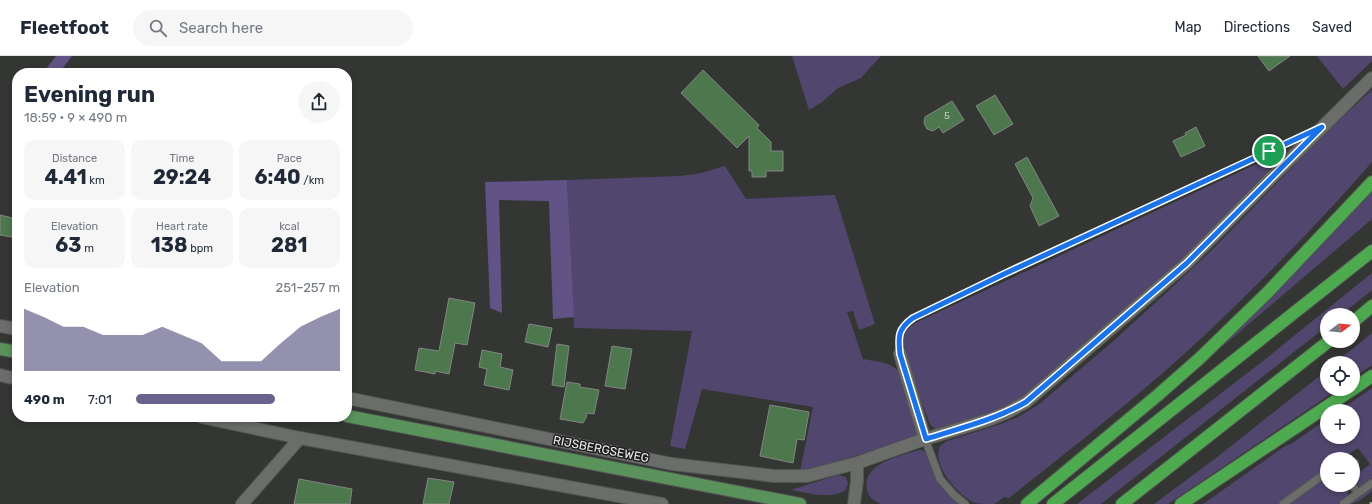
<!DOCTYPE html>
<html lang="en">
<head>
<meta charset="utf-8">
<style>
  :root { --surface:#fff; --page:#f6f6f7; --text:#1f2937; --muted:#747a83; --line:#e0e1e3; --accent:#67638c }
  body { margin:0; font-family:Rubik,sans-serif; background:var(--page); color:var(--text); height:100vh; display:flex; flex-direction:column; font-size:15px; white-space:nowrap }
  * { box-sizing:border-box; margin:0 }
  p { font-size:13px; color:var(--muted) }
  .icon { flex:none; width:22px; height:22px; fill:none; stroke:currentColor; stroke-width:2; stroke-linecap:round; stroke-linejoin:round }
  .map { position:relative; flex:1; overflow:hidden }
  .panel { position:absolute; left:12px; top:12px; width:340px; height:354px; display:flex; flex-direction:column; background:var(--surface); border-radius:16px; box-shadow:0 2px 6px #0003 }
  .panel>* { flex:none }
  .needle { width:26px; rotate:74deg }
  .fabs { position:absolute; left:1320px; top:252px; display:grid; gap:8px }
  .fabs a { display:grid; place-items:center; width:40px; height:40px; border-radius:50%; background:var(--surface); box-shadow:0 2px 6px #0003; font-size:20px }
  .pin { position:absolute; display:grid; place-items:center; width:34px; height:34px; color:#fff; margin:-17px; border:2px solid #fff; border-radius:50%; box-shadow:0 1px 4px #0007 }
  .round { display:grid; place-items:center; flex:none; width:42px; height:42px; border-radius:21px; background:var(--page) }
  .headline { display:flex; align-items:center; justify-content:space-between; height:68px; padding:0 12px }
  h1 { font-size:22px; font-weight:700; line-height:30px }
  .metrics { display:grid; grid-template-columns:repeat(3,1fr); gap:6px; height:68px; padding:4px 12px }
  .metrics div { display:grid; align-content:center; border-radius:10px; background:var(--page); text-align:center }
  .metrics b { font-size:20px; font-weight:700 }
  .metrics small { font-size:11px; font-weight:400 }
  .metrics p { font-size:11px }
  .chart { height:112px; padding:8px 12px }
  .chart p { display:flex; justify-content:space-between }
  .chart svg { width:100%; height:72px; margin-top:4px; fill:var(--accent); opacity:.7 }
  ul { padding:0 12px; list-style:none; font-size:13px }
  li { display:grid; grid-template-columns:64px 48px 1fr; align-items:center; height:30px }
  li i { height:10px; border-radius:5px; background:var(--accent) }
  header { display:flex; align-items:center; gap:24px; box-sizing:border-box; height:56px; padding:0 20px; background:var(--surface); border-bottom:1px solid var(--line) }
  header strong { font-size:19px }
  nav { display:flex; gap:22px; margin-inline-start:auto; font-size:14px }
  .search { width:280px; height:36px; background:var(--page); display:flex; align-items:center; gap:10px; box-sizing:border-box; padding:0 14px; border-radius:22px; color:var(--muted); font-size:15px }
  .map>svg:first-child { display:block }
  .green { fill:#51466e }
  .forest { fill:#615385 }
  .building { fill:#4d774c; stroke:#838683 }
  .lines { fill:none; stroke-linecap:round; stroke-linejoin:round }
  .lane-casing { stroke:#525452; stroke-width:9 }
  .street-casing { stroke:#525452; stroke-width:14 }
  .primary-casing { stroke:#525452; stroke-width:14 }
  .highway-casing { stroke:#525452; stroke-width:14 }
  .path { stroke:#898b89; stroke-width:2.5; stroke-dasharray:3 3; stroke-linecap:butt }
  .lane { stroke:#6b6d6a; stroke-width:7 }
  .street { stroke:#6b6d6a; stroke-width:12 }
  .primary { stroke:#59925a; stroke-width:12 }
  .highway { stroke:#4daa4f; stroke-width:12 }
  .rail { stroke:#babcba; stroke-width:3; stroke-dasharray:5 5; stroke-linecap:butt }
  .route-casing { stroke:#fff; stroke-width:8 }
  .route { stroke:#1a73e8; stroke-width:5 }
  .labels { text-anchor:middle; stroke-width:3; stroke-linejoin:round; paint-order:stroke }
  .number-label { font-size:10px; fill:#c3cfc2 }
  .street-label { font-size:12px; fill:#eaecea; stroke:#1d1e1d }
</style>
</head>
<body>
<header>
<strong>Fleetfoot</strong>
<div class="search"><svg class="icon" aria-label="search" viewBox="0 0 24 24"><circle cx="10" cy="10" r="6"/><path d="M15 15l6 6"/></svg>Search here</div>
<nav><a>Map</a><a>Directions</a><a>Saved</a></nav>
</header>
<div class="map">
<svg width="1372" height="448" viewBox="0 0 1372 448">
  <rect width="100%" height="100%" fill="#343634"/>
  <path class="green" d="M 792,0 L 881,0 L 861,22 L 838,32 L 822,46 L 809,54 Z
    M 1317,0 L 1372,0 L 1372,5 L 1343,33 Z
    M 1372,34 L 1372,106 C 1320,166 1264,223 1206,278 C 1144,336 1076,389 1009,442 L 1004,441 C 1001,443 997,447 994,448 C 989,448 979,448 975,447 C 958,440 931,408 940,390 L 947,385 L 1001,368 L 1018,361 L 1038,349 L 1110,288 L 1166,237 L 1213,193 L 1331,71 Z
    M 1293,91 L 1175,210 L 1032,334 L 1007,351 L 939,374 L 935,373 L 930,368 C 924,351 899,293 904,279 C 906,274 911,270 915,267 Z
    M 725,110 L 746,143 L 835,139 L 875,268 L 859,274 L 853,255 L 847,256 L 863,303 C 879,306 891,305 902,319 L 918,376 L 915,381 L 903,386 L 800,416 L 813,351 L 702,333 L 685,393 L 670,390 L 692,275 L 574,272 L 567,124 L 680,120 L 701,117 Z
    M 1372,134 L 1372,163 L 1223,290 L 1222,288 L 1293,218 Z
    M 1372,217 L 1372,234 L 1341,259 L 1327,259 L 1327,270 L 1101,448 L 1077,448 L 1263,305 Z
    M 1372,277 L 1372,309 L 1353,322 L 1353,307 L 1335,307 Z
    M 1327,314 L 1327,333 L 1338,333 L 1168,448 L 1154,448 L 1216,402 Z
    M 1372,332 L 1372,424 L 1361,432 L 1355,426 L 1353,421 L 1370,408 L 1358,392 L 1341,403 L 1327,403 L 1327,413 L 1278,448 L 1203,448 L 1285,390 L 1291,388 L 1327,363 L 1327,381 L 1353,381 L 1353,355 L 1339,355 Z
    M 919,394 C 933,394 935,419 941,429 C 946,437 952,442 959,448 L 882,448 C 875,446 869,442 867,434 C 861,407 901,400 919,394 Z
    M 838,419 L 846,421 L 848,427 L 846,434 C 830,444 808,437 791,434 Z
    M 1327,420 L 1327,429 L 1348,429 L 1349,433 L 1348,434 L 1348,440 L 1337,448 L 1288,448 Z
    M 1372,431 L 1372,435 C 1365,440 1357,448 1349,448 Z"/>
  <path class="forest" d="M 56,0 L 72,0 L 59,17 L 43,17 Z
    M 567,124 L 574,261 L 553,263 L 549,145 L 499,144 L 502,257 L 490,252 L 485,126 Z"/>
  <path class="building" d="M 1258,0 L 1290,0 L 1269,15 Z
    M 703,14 L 759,69 L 757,72 L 771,86 L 771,95 L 783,95 L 783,115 L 766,115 L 766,121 L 752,121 L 752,115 L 749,115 L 749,80 L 737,92 L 681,37 Z
    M 995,39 L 1013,68 L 994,79 L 976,50 Z
    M 952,45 L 964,64 L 943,77 L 939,71 L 933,75 L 927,73 L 924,67 L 925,61 Z
    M 1196,71 L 1205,90 L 1181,101 L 1173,85 L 1186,79 L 1185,77 Z
    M 1027,101 L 1059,160 L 1039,170 L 1030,150 L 1033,142 L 1015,108 Z
    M 0,159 L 17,163 L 17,182 L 0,179 Z
    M 449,242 L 475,247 L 467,289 L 455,287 L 449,318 L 435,315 L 435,318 L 415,314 L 419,292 L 439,295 Z
    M 529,268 L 552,272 L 548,291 L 525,286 Z
    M 557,288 L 569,290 L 564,331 L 552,329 Z
    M 612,290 L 632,293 L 625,333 L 605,330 Z
    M 482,294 L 502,298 L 500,311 L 513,314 L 509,334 L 484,329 L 487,313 L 479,311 Z
    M 567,326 L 580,328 L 580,331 L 599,334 L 594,358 L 587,357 L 586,362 L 583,367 L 560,363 Z
    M 770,349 L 809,356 L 804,384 L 797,383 L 793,407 L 760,400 Z
    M 428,422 L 454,426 L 449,448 L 423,448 Z
    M 299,423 L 352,433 L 350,448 L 294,448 Z"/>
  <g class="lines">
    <g class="lane-casing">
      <path id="lane" d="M 925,383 L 940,423 L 954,439 L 965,448
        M 1353,408 L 1355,407
        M 1352,429 L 1358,437
        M 1283,448 L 1327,416
        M 1343,448 L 1372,427"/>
    </g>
    <g class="street-casing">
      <path id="street" d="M 0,270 L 17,273
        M 900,298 L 925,383
        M 0,319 L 17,323
        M 347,342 L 672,408 L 774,420 L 807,420 L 857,407 L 925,383 L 991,363 L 1008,356 L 1026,346 L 1187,207 L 1280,113 L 1372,22
        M 201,361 L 300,382 L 662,448
        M 242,448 L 300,382
        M 854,448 L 857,425 L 857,407"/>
    </g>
    <g class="primary-casing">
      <path id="primary" d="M 0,293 L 17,296
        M 347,360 L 800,448"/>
    </g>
    <g class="highway-casing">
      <path id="highway" d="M 1353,266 L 1372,250
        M 1353,333 L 1372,320
        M 1027,448 L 1158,339 L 1200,302 L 1267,237 L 1372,126
        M 1053,448 L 1372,195
        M 1122,448 L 1329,285
        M 1181,448 L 1353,333"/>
    </g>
    <path class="path" d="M 899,286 C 900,273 903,269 913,262 L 1004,217 L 1286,87"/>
    <use href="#lane" class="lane"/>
    <use href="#street" class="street"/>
    <use href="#primary" class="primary"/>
    <use href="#highway" class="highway"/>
    <path class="rail" d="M 1370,448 L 1372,447"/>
  </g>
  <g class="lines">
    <g class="route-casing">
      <path id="route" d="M 1322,71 L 1187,207 L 1026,346 C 995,364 960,372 926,383 L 900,298 C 898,280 898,273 913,262 L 1004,218 Z"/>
    </g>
    <use href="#route" class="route"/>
  </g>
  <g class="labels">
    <g class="number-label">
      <text x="947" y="63">5</text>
    </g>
    <g class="street-label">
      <text transform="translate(601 393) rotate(11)" y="4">RIJSBERGSEWEG</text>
    </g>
  </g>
</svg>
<div class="fabs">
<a><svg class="needle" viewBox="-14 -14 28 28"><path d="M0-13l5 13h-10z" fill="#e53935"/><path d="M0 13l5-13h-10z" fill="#747a83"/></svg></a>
<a><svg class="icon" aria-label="locate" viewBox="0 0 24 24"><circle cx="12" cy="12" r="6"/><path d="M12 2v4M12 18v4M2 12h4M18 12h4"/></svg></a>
<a>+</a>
<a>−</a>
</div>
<div class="pin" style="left:1269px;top:95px;background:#1e9e55"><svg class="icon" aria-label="arrive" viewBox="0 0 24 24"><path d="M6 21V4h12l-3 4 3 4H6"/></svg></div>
<section class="panel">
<div class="headline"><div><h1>Evening run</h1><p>18:59 · 9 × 490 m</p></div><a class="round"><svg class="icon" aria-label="share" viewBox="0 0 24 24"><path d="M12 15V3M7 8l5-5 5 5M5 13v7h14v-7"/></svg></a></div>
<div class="metrics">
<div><p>Distance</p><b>4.41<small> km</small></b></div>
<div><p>Time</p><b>29:24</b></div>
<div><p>Pace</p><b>6:40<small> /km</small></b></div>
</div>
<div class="metrics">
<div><p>Elevation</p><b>63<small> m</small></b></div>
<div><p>Heart rate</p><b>138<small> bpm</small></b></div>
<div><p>kcal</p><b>281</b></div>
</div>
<div class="chart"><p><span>Elevation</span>251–257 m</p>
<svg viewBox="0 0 160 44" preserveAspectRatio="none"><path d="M0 44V6L10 11L20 17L30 17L40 22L50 22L60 22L70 17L80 22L90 27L100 38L110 38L120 38L130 27L140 17L150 11L160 6V44z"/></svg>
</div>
<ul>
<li><b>490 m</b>7:01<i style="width:68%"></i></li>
</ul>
</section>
</div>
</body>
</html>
